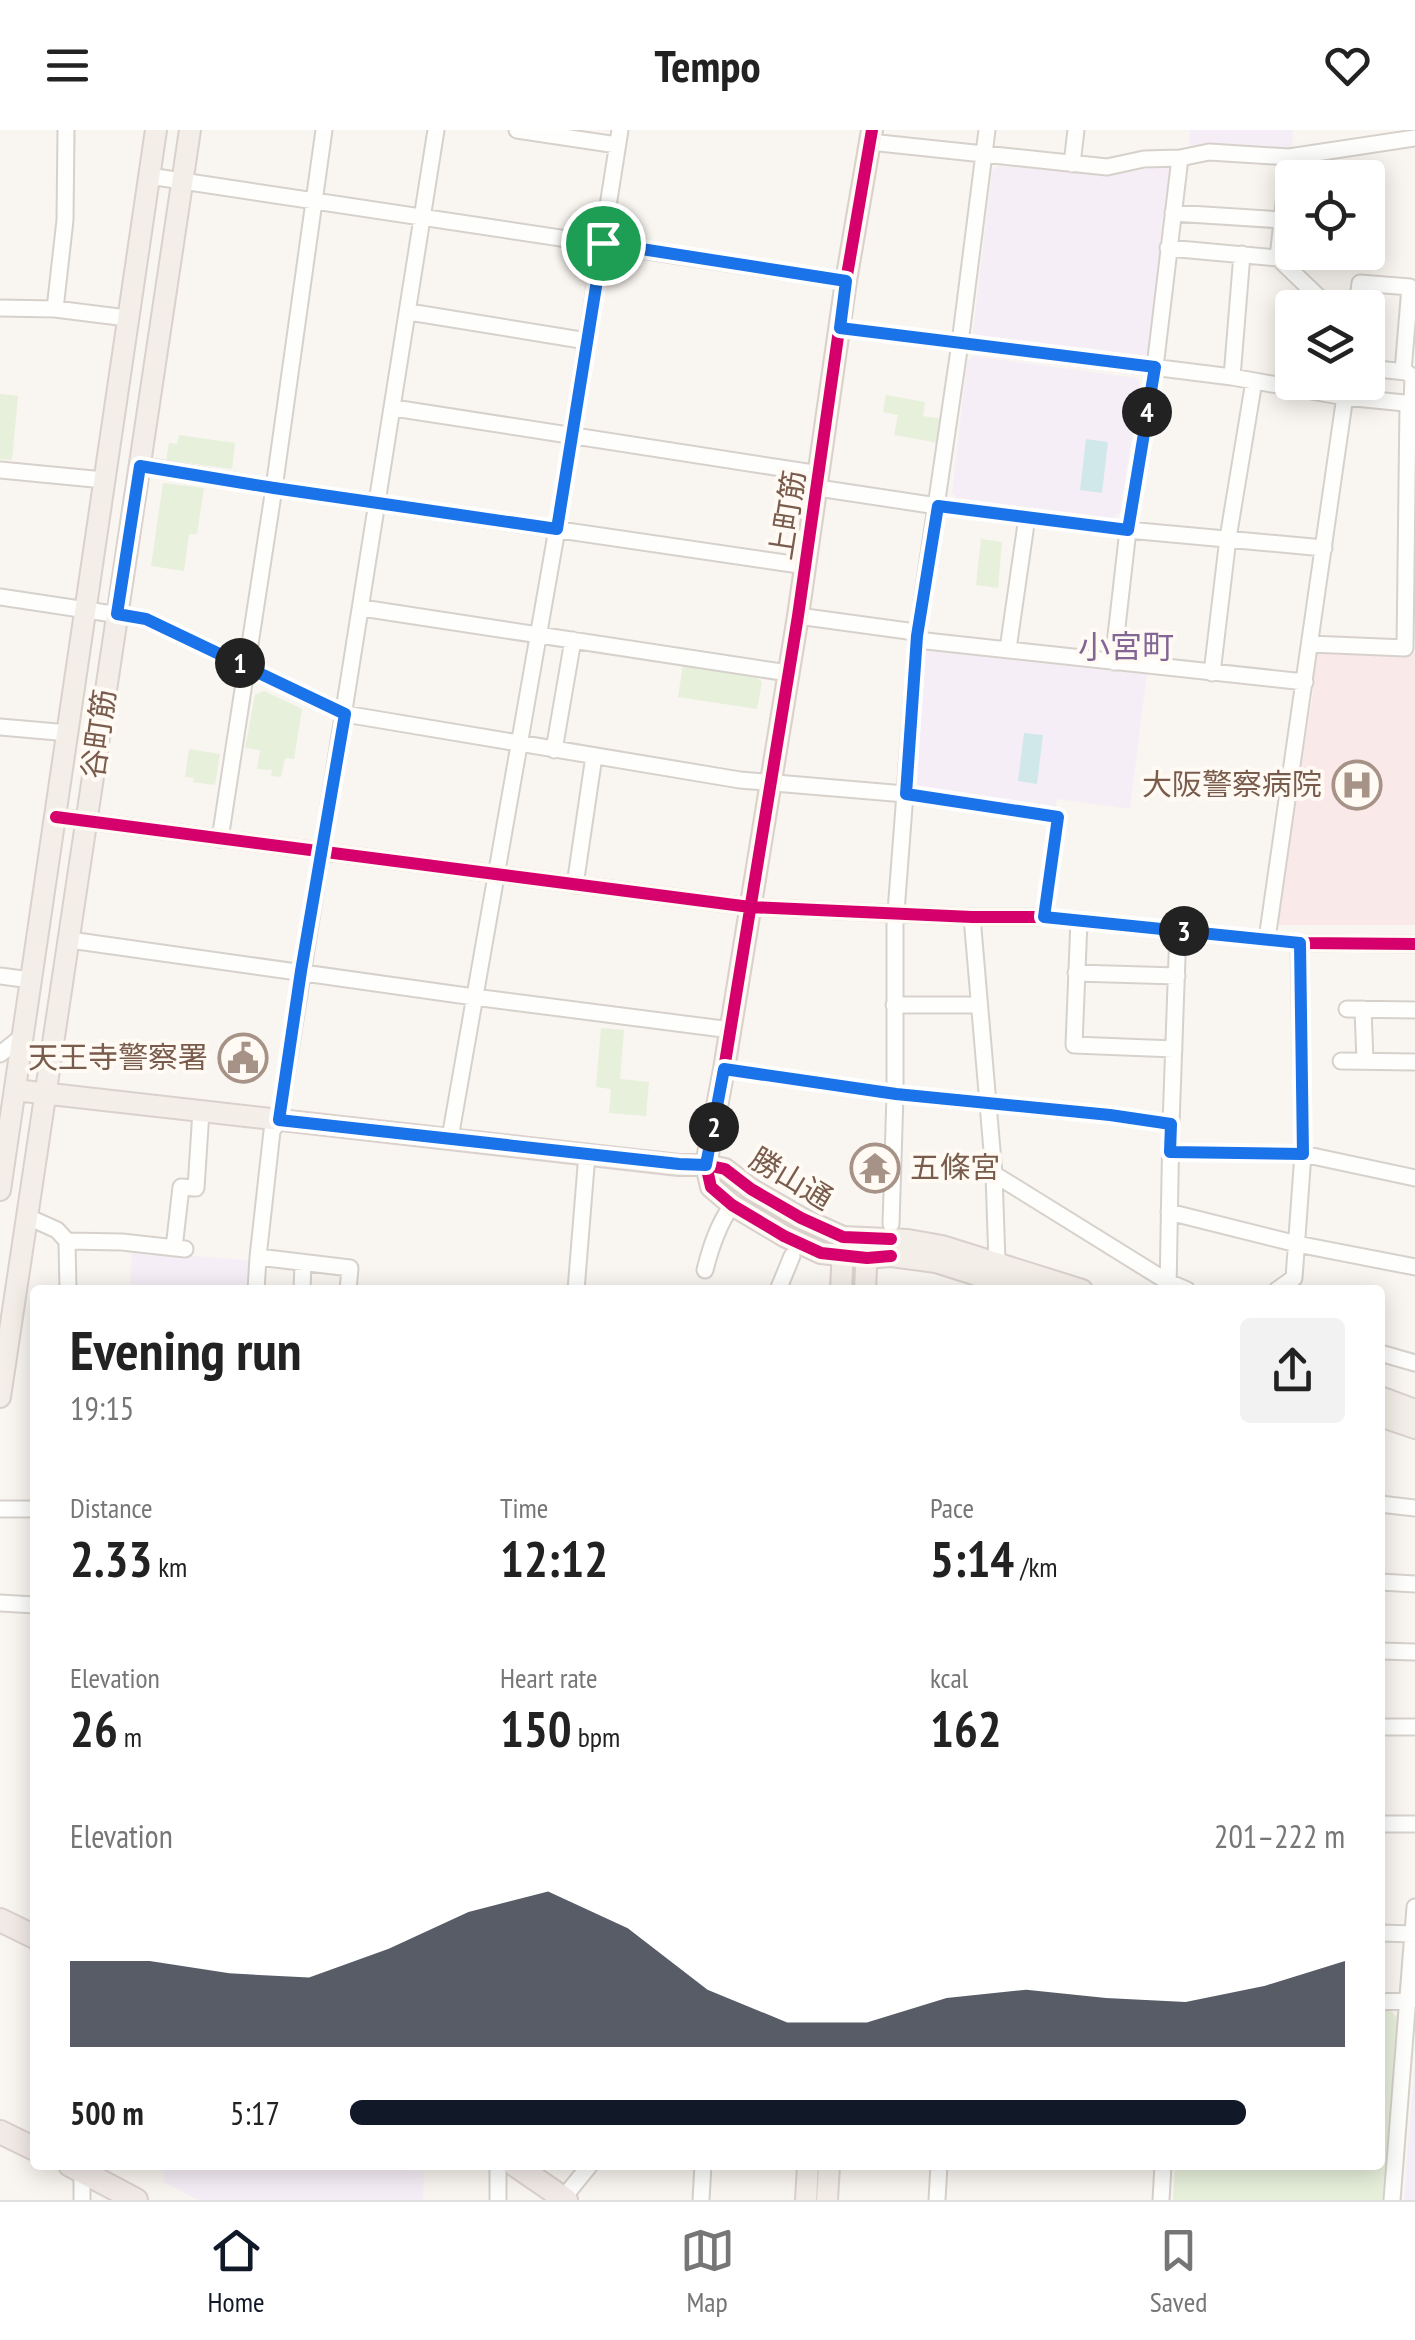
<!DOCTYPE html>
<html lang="en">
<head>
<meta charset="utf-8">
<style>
  :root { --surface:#fff; --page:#f2f2f2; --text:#222; --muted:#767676; --line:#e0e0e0; --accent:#111827 }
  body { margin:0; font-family:"PT Sans Narrow","Noto Sans JP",sans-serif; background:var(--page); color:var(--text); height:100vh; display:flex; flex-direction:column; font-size:38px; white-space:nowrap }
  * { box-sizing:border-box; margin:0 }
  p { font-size:32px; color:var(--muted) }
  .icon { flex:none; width:55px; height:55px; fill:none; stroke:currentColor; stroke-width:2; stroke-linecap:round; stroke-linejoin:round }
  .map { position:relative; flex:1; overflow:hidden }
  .details { position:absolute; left:30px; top:1155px; width:1355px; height:885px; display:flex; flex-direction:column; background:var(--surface); border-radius:10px; box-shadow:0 5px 25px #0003 }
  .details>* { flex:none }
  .fabs { position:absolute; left:1275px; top:30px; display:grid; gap:20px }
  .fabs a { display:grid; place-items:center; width:110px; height:110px; border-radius:10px; background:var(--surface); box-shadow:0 5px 25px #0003; font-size:50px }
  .pin { position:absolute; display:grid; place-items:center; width:85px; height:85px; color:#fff; margin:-42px; border:5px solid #fff; border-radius:50%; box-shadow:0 2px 10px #0007 }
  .km { position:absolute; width:50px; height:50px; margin:-25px; border-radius:50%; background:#222; color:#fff; font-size:28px; line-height:50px; text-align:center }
  .round { display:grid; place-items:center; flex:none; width:105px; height:105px; border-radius:10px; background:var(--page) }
  .summary { display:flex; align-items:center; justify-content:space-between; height:170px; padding:0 40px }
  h1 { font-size:55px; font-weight:700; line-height:75px }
  .figures { display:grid; grid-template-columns:repeat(3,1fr); gap:15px; height:170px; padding:10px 40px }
  .figures div { display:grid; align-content:center }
  .figures b { font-size:50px; font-weight:700 }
  .figures small { font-size:28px; font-weight:400 }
  .figures p { font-size:28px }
  .chart { height:280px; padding:20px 40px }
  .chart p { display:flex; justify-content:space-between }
  .chart svg { width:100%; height:180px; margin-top:10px; fill:var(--accent); opacity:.7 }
  ul { padding:0 40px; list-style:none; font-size:32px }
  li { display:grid; grid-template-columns:160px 120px 1fr; align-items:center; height:75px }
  li i { height:25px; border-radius:12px; background:var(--accent) }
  header { display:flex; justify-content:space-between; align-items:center; height:130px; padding:0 40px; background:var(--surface); font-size:45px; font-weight:700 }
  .tab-bar { display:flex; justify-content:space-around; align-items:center; height:140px; border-top:2px solid var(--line); background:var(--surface); font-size:28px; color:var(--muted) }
  .tab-bar a { display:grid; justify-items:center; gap:5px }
  .tab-bar .on { color:var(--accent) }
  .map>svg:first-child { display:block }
  .education { fill:#f6eef6 }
  .medical { fill:#fae9e9 }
  .green { fill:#e7f0db }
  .water { fill:#d0e8ea }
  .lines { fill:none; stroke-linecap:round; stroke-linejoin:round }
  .minor-casing { stroke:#d7d1cb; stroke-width:19 }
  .major-casing { stroke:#dad1cc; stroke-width:24 }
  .highway-casing { stroke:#dad1cc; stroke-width:26 }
  .minor { stroke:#fefefd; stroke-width:15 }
  .major { stroke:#f3eee8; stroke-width:20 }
  .highway { stroke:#f2eae7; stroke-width:22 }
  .cycleway-casing { stroke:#fffaf3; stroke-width:19 }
  .cycleway { stroke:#d6006c; stroke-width:12 }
  .route-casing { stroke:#fff; stroke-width:20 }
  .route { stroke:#1a73e8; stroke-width:12 }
  .labels { text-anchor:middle; stroke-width:8; stroke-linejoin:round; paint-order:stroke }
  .street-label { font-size:30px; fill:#7a5c4d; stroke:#fffaf3 }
  .poi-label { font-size:30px; fill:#7a5c4d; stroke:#fffaf3; text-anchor:end }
  .neighbourhood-label { font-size:32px; fill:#846695; stroke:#fffaf3 }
</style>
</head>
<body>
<header><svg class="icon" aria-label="menu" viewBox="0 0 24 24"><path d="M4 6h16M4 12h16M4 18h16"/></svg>Tempo<svg class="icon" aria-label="heart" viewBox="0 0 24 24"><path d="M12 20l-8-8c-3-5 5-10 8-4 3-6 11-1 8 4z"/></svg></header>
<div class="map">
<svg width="1415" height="2070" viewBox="0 0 1415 2070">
  <rect width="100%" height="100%" fill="#f9f5f0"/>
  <path class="education" d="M 1190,0 L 1293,0 L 1292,17 L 1189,15 Z
    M 999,36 L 1111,44 L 1164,36 L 1171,40 L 1149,224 L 1143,229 L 977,209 L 973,202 L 992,40 Z
    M 973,226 L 1136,248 L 1140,253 L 1120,383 L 1112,389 L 957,368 L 952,363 L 967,233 Z
    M 932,517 L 1147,543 L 1130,679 L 1057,669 L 1055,682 L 921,658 L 916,653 L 925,524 Z
    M 132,1121 L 254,1131 L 253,1160 L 130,1160 Z
    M 1415,1928 L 1415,2070 L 1404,2070 Z
    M 163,2035 L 408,2035 L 408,2041 L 424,2041 L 423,2070 L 198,2070 L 164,2052 Z"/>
  <path class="medical" d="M 1316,520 L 1415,523 L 1415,795 L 1278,795 L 1276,790 L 1312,570 Z"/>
  <path class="green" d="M 0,264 L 18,266 L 12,330 L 0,329 Z
    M 886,265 L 925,272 L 923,286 L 943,289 L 939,313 L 894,305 L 898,285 L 883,282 Z
    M 179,305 L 235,313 L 232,339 L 166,330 L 169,313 L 177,314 Z
    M 163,353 L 204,358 L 197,404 L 189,404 L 184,441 L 151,436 Z
    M 981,409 L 1002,412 L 998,458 L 976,455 Z
    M 683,535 L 757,548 L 762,552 L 757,579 L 678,567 Z
    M 264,561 L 302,579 L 294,629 L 285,628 L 281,647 L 271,646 L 272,640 L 257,639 L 260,620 L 245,618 L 255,565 Z
    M 189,619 L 220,624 L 215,655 L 193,652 L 194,648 L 185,647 Z
    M 601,898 L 624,900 L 620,949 L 649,952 L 646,986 L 609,983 L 611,959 L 596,957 Z
    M 1380,1880 L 1390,1880 L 1397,1888 L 1383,2070 L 1173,2070 L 1175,2035 L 1380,2035 Z"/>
  <path class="water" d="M 1086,309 L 1108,312 L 1102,363 L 1080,360 Z
    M 1024,603 L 1043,605 L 1037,654 L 1018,651 Z"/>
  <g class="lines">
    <g class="minor-casing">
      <path id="minor" d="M 517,0 L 617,15
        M 870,12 L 1107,37 L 1144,29 L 1180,28 L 1209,22 L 1289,27 L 1415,8
        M 1289,27 L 1278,128 L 1330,178
        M 1072,34 L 1076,0
        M 149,46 L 846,151
        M 1173,83 L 1282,90
        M 1168,118 L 1278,128
        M 0,178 L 55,179 L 127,188
        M 1357,178 L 1360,153 L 1410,157 L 1403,241
        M 55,179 L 65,90 L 66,0
        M 409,182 L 587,211
        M 840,198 L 1232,247 L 1345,267 L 1415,274
        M 1368,238 L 1406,242 L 1413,247 L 1412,274
        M 1232,247 L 1242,124
        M 394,278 L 820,344
        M 140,335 L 274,358 L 806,436
        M 0,340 L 104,350
        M 818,358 L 937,376 L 1128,400 L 1324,418
        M 0,467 L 146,489 L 345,584 L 740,650 L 905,664 L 1058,687 L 1044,787
        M 362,478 L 788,543
        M 798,486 L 908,501 L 926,511 L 1305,552
        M 1310,514 L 1405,518 L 1408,274
        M 1008,519 L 1027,387
        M 1113,532 L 1128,400 L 1155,237 L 1180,28
        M 1212,543 L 1228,408 L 1254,251
        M 0,597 L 69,603
        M 554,620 L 573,510
        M 56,687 L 750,777 L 972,787 L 1044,787 L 1299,813 L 1415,814
        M 220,709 L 274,358 L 324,0
        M 575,755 L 594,626
        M 972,787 L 994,1044 L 997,1132
        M 1079,790 L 1074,915 L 1174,919
        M 1267,809 L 1347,252
        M 70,810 L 474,867 L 731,900
        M 1076,843 L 1177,846
        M 0,846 L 31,850
        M 894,875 L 979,875
        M 1347,879 L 1415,880
        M 1363,879 L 1365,931
        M 0,924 L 23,906
        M 1341,931 L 1415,932
        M 724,939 L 895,964 L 1111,985 L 1171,994
        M 450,1008 L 557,399 L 620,0
        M 1170,1022 L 1303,1024 L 1415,1048
        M 994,1044 L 1168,1152 L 1187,1160
        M 1169,1082 L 1297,1114 L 1415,1137
        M 28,1087 L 57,1100 L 67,1111 L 68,1160
        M 891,1094 L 895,965 L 895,795 L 917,506 L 960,213 L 987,0
        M 67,1111 L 122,1112 L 185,1119
        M 174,1118 L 181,1057 L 196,1058 L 201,981
        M 705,1140 C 711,1116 718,1095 732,1075
        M 256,1160 L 258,1127
        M 302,1160 L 303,1134
        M 348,1160 L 350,1138 L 258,1127 L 272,1001 L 279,990 L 436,0
        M 576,1160 L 587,1024
        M 778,1160 L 792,1126
        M 1168,1160 L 1171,994 L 1178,800
        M 1277,1160 L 1294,1148 L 1303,1024 L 1299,813
        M 1380,1223 L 1415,1233
        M 1380,1374 L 1415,1378
        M 0,1379 L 35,1379
        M 1380,1452 L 1415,1454
        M 0,1473 L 35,1475
        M 1380,1521 L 1415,1522
        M 1380,1597 L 1415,1597
        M 1380,1694 L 1415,1694
        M 1380,1803 L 1413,1804
        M 1380,1872 L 1415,1870
        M 82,2035 L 82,2070
        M 498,2035 L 498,2070
        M 564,2067 L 590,2035
        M 701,2070 L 703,2035
        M 937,2070 L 939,2035
        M 1161,2070 L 1163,2035
        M 1392,2070 L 1415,1777"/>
    </g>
    <g class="major-casing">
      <path id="major" d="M 872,0 L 846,151 L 798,486 L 724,939 L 706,1035 L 711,1057 L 732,1075 L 784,1106 L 821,1123 L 867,1128 L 891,1126 L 936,1132 L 1024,1160
        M 15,960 L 679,1035 L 706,1035 L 725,1039 L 751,1059 L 801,1088 L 843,1107 L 908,1110 L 942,1116 L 1082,1160
        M 0,1060 L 156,0
        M 841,1160 L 843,1117
        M 865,1160 L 867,1117
        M 0,1267 L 190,0
        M 1380,1267 L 1415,1280
        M 1380,1286 L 1415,1298
        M 806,2070 L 808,2035
        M 827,2070 L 829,2035"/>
    </g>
    <g class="highway-casing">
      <path id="highway" d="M 0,1790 L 35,1807
        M 0,2002 L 35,2019
        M 70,2035 L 136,2070
        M 515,2035 L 566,2070"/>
    </g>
    <use href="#minor" class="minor"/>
    <use href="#major" class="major"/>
    <use href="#highway" class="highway"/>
    <g class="cycleway-casing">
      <path id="cycleway" d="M 872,0 L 846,151 L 798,486 L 724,939 L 706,1035 L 711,1057 L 732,1075 L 784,1106 L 821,1123 L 867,1128 L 891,1126
        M 56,687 L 750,777 L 972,787 L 1044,787 L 1299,813 L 1415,814
        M 706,1035 L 725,1039 L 751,1059 L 801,1088 L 843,1107 L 891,1109"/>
    </g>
    <use href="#cycleway" class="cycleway"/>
  </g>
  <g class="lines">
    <g class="route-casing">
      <path id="route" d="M 603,113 L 846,151 L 840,198 L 1155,237 L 1128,400 L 938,376 L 917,506 L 906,664 L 1058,687 L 1044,787 L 1300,813 L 1303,1024 L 1170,1022 L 1171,994 L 1110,985 L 896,964 L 724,939 L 706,1035 L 679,1034 L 279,990 L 301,841 L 345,584 L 146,489 L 117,484 L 140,336 L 274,358 L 557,399 Z"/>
    </g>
    <use href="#route" class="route"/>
  </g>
  <defs>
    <g id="hospital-ring" transform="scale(2.5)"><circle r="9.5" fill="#fffaf3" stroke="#a69286" stroke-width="1.5"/><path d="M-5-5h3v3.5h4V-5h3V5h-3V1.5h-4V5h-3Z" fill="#a69286"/></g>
    <g id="civic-ring" transform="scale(2.5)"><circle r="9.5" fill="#fffaf3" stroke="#a69286" stroke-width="1.5"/><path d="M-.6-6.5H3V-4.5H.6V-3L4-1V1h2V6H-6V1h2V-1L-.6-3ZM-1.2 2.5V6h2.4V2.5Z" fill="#a69286"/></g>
    <g id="temple-ring" transform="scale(2.5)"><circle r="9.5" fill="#fffaf3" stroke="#a69286" stroke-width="1.5"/><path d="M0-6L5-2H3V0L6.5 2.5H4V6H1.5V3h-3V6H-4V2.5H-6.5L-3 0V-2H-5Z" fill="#a69286"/></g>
  </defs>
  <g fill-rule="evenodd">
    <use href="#hospital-ring" x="1357" y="655"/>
    <use href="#civic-ring" x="243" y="928"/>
    <use href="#temple-ring" x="875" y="1038"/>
  </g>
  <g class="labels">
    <g class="street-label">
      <text transform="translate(788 385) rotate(-81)" y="10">上町筋</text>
      <text transform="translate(99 604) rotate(-82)" y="10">谷町筋</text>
      <text transform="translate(791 1049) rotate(31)" y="10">勝山通</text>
    </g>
    <g class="poi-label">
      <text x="1322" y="665">大阪警察病院</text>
      <text x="208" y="938">天王寺警察署</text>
      <text x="910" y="1048" text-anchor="start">五條宮</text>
    </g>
    <g class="neighbourhood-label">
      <text x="1126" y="528">小宮町</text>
    </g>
  </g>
</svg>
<div class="fabs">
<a><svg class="icon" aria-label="locate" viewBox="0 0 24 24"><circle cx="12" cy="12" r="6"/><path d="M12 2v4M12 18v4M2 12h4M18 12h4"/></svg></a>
<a><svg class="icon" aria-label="layers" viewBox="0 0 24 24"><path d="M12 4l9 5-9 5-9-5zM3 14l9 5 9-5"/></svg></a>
</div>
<div class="pin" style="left:603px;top:113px;background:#1e9e55"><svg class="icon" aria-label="arrive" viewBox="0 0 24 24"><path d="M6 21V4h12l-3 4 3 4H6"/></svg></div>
<b class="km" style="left:240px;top:533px">1</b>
<b class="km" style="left:714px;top:997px">2</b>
<b class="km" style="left:1184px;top:801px">3</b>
<b class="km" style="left:1147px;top:282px">4</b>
<section class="details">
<div class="summary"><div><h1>Evening run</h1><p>19:15</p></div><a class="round"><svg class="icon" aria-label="share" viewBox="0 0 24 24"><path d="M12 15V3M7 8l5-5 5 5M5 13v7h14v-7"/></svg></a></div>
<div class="figures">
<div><p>Distance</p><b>2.33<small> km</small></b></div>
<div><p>Time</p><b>12:12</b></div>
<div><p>Pace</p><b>5:14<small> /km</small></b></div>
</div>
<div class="figures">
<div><p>Elevation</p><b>26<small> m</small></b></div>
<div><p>Heart rate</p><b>150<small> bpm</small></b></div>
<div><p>kcal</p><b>162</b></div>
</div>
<div class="chart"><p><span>Elevation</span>201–222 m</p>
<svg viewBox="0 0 160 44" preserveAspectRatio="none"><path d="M0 44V23L10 23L20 26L30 27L40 20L50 11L60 6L70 15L80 30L90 38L100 38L110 32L120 30L130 32L140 33L150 29L160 23V44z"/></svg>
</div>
<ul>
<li><b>500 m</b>5:17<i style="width:90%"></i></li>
</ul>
</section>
</div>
<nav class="tab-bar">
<a class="on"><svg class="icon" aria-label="home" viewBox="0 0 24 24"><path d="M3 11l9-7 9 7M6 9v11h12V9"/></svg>Home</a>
<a><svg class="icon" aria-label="map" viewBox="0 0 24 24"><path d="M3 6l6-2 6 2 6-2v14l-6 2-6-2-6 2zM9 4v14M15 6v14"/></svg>Map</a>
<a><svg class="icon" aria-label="saved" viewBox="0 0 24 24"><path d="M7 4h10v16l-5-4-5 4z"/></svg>Saved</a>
</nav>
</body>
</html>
